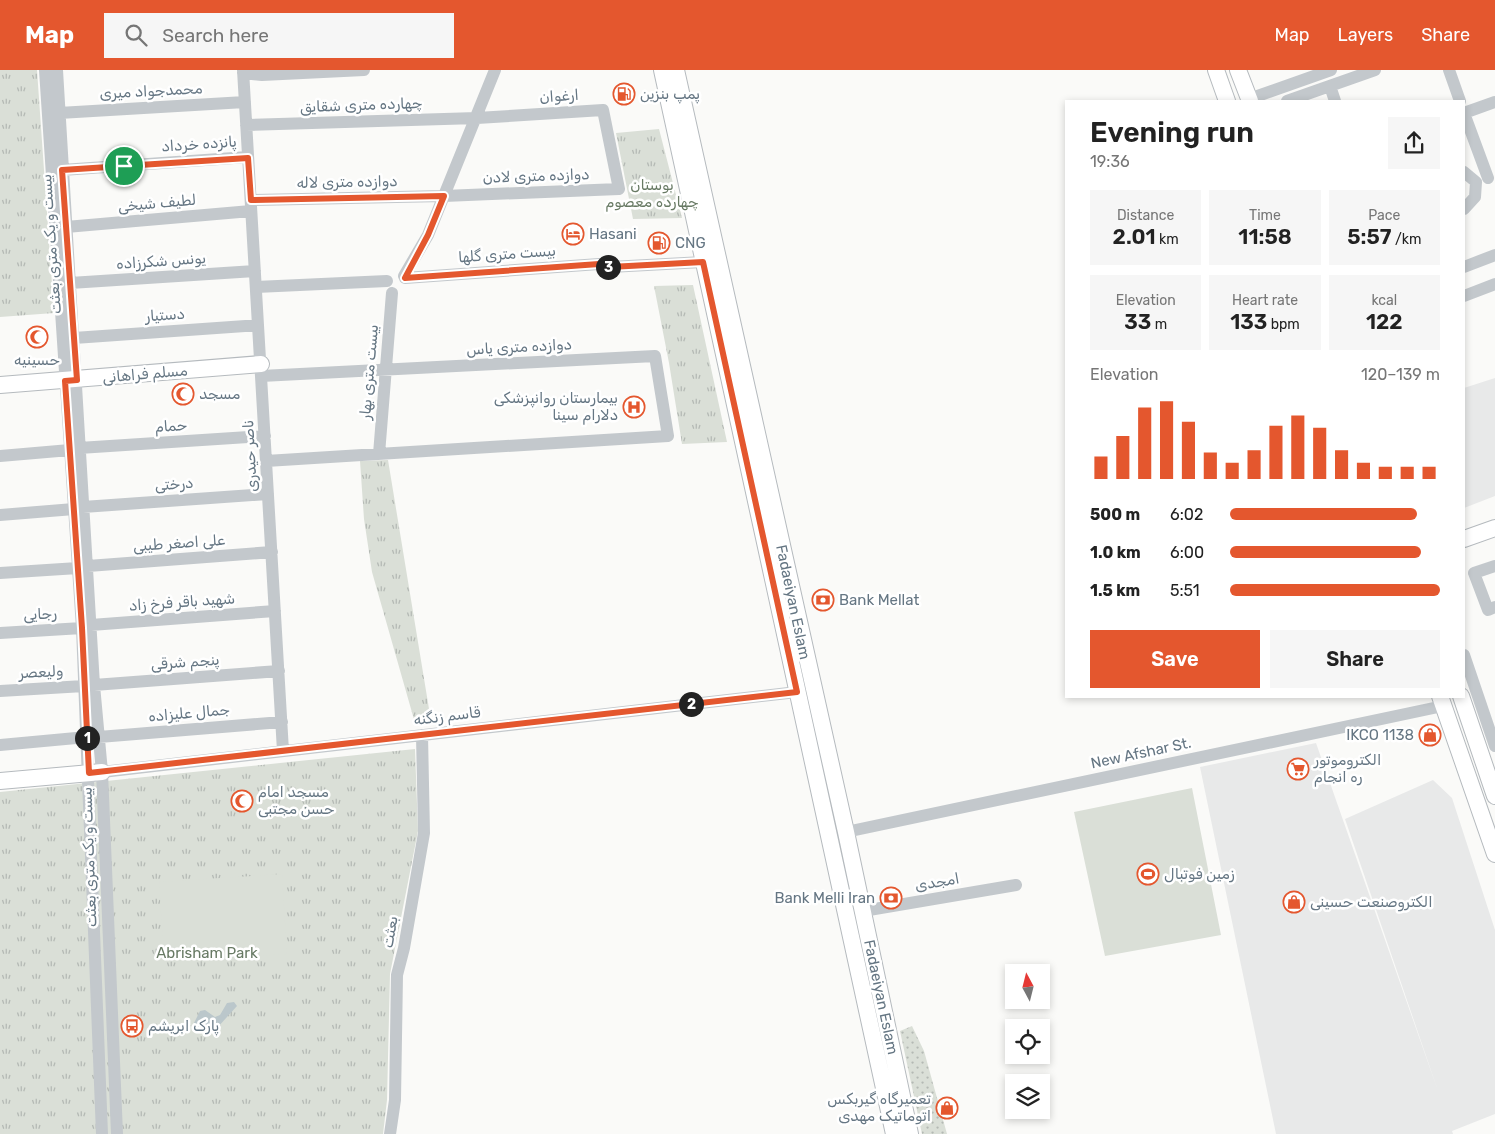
<!DOCTYPE html>
<html lang="en">
<head>
<meta charset="utf-8">
<style>
  :root { --surface:#fff; --page:#f6f6f6; --text:#222; --muted:#767676; --accent:#e4572e }
  body { margin:0; font-family:Rubik,Cairo,sans-serif; background:var(--page); color:var(--text); height:100vh; display:flex; flex-direction:column; font-size:19px; white-space:nowrap }
  * { box-sizing:border-box; margin:0 }
  p { font-size:16px; color:var(--muted) }
  .icon { flex:none; width:28px; height:28px; fill:none; stroke:currentColor; stroke-width:2; stroke-linecap:round; stroke-linejoin:round }
  .map { position:relative; flex:1; overflow:hidden }
  .drawer { position:absolute; left:1065px; top:30px; width:400px; height:598px; display:flex; flex-direction:column; background:var(--surface); border-radius:0px; box-shadow:0 2px 8px #0003 }
  .drawer>* { flex:none }
  .needle { width:32px; rotate:353deg }
  .buttons { position:absolute; left:1005px; top:894px; display:grid; gap:10px }
  .buttons a { display:grid; place-items:center; width:45px; height:45px; border-radius:0px; background:var(--surface); box-shadow:0 2px 8px #0003; font-size:25px }
  .pin { position:absolute; display:grid; place-items:center; width:42px; height:42px; color:#fff; margin:-21px; border:2px solid #fff; border-radius:50%; box-shadow:0 1px 5px #0007 }
  .km { position:absolute; width:25px; height:25px; margin:-12px; border-radius:50%; background:#222; color:#fff; font-size:14px; line-height:25px; text-align:center }
  .round { display:grid; place-items:center; flex:none; width:52px; height:52px; border-radius:0px; background:var(--page) }
  .head { display:flex; align-items:center; justify-content:space-between; height:85px; padding:0 25px }
  h1 { font-size:28px; font-weight:600; line-height:38px }
  .stats { display:grid; grid-template-columns:repeat(3,1fr); gap:8px; height:85px; padding:5px 25px }
  .stats div { display:grid; align-content:center; border-radius:0px; background:var(--page); text-align:center }
  .stats b { font-size:21px; font-weight:600 }
  .stats small { font-size:14px; font-weight:400 }
  .stats p { font-size:14px }
  .chart { height:140px; padding:10px 25px }
  .chart p { display:flex; justify-content:space-between }
  .chart svg { width:100%; height:90px; margin-top:5px; stroke:var(--accent); stroke-width:6 }
  .action { display:flex; gap:10px; margin-top:auto; padding:10px 25px }
  .action a { flex:1; height:58px; border-radius:0px; background:var(--accent); color:#fff; font-size:20px; font-weight:600; line-height:58px; text-align:center }
  .action a+a { background:var(--page); color:var(--text) }
  ul { padding:0 25px; list-style:none; font-size:16px }
  li { display:grid; grid-template-columns:80px 60px 1fr; align-items:center; height:38px }
  li i { height:12px; border-radius:6px; background:var(--accent) }
  header { display:flex; align-items:center; gap:30px; box-sizing:border-box; height:70px; padding:0 25px; background:var(--accent); color:#fff }
  header strong { font-size:24px }
  nav { display:flex; gap:28px; margin-inline-start:auto; font-size:18px }
  .search { width:350px; height:45px; background:var(--page); display:flex; align-items:center; gap:12px; box-sizing:border-box; padding:0 18px; border-radius:0px; color:var(--muted); font-size:19px }
  .map>svg:first-child { display:block }
  .built { fill:#e8e9e9 }
  .grass { fill:url(#grass-dots) }
  .park { fill:url(#park-tufts) }
  .pitch { fill:#dadfd7 }
  .water { fill:#bbc7cb }
  .lines { fill:none; stroke-linecap:round; stroke-linejoin:round }
  .major-casing { stroke:#b5babe; stroke-width:18 }
  .minor { stroke:#c3c8cc; stroke-width:12 }
  .major { stroke:#fff; stroke-width:16 }
  .route-casing { stroke:#fff; stroke-width:10 }
  .route { stroke:#e4572e; stroke-width:6 }
  .labels { text-anchor:middle; stroke-width:5; stroke-linejoin:round; paint-order:stroke }
  .street-label { font-size:15px; fill:#657683; stroke:#fff }
  .poi-label { font-size:15px; fill:#657683; stroke:#fff; text-anchor:start }
  .park-label { font-size:15px; fill:#687a64; stroke:#fff }
</style>
</head>
<body>
<header>
<strong>Map</strong>
<div class="search"><svg class="icon" aria-label="search" viewBox="0 0 24 24"><circle cx="10" cy="10" r="6"/><path d="M15 15l6 6"/></svg>Search here</div>
<nav><a>Map</a><a>Layers</a><a>Share</a></nav>
</header>
<div class="map">
<svg width="1495" height="1064" viewBox="0 0 1495 1064">
  <defs>
    <pattern id="grass-dots" width="8" height="8" patternUnits="userSpaceOnUse" patternTransform="scale(1.25)"><rect width="8" height="8" fill="#dadfd7"/><path d="M2 2h.1M6 6h.1" fill="none" stroke="#b4b9b4" stroke-width="1.8" stroke-linecap="round"/></pattern>
    <pattern id="park-tufts" width="24" height="20" patternUnits="userSpaceOnUse" patternTransform="scale(1.25)"><rect width="24" height="20" fill="#dadfd7"/><path d="M3 7l-1-3M5 7V3M7 7l1-3M15 17l-1-3M17 17v-4M19 17l1-3" fill="none" stroke="#b4b9b4"/></pattern>
  </defs>
  <rect width="100%" height="100%" fill="#fafaf8"/>
  <path class="built" d="M 1495,308 L 1495,426 L 1464,438 L 1464,318 Z
    M 1316,673 L 1438,1021 L 1345,749 L 1433,710 L 1452,728 L 1495,860 L 1495,1044 L 1452,1061 L 1453,1064 L 1276,1064 L 1200,697 Z"/>
  <path class="grass" d="M 912,956 L 924,981 L 947,1064 L 922,1064 L 900,961 Z"/>
  <path class="park" d="M 0,0 L 37,0 L 54,243 L 0,247 Z
    M 659,59 L 682,148 L 633,149 L 616,63 Z
    M 693,215 L 727,372 L 682,374 L 669,293 L 654,216 Z
    M 388,390 L 431,651 L 415,653 L 372,502 L 364,449 L 360,391 Z
    M 415,679 L 418,761 L 390,904 L 387,1030 L 383,1064 L 0,1064 L 0,722 Z"/>
  <path class="pitch" d="M 1192,718 L 1221,865 L 1105,886 L 1074,742 Z
    M 282,804 L 287,884 L 164,892 L 159,812 Z"/>
  <path class="water" d="M 234,932 L 237,936 L 217,958 L 205,960 L 194,953 L 200,941 L 205,940 L 215,947 L 220,945 L 227,933 Z"/>
  <g class="lines">
    <g class="major-casing">
      <path id="major" d="M 662,0 C 739,355 819,709 894,1064
        M 676,0 L 846,762 L 910,1064
        M 1216,0 L 1227,31
        M 1238,0 L 1250,31
        M 0,315 L 261,294
        M 1464,469 L 1495,458
        M 1440,626 L 1495,784
        M 1461,626 L 1495,726
        M 0,711 L 102,702"/>
    </g>
    <path class="minor" d="M 45,0 L 82,558 L 102,1064
      M 57,0 L 94,615 L 102,702 L 117,1064
      M 243,0 L 283,681
      M 1449,0 L 1460,31
      M 243,3 L 262,5 L 364,0
      M 1330,16 L 1335,31
      M 1249,29 L 1331,0
      M 1287,31 L 1375,0
      M 59,43 L 245,32
      M 1464,43 L 1488,108
      M 1464,43 L 1495,32
      M 246,55 L 477,48 L 603,40 L 619,119 L 444,126 L 251,130
      M 62,100 L 248,87
      M 1464,102 L 1476,112 L 1475,127 L 1464,139
      M 66,157 L 251,141
      M 1464,197 L 1495,185
      M 404,206 L 428,165 L 495,0
      M 405,208 L 599,194 L 610,197 L 703,192
      M 70,213 L 255,201
      M 256,217 L 387,211
      M 1464,226 L 1495,214
      M 74,268 L 258,255
      M 261,306 L 655,286 L 668,366 L 266,391
      M 79,378 L 265,366
      M 379,384 L 392,223
      M 0,386 L 70,380
      M 83,437 L 268,424
      M 0,445 L 74,439
      M 88,496 L 272,482
      M 1495,496 L 1474,503 L 1488,540 L 1495,537
      M 0,503 L 78,498
      M 91,555 L 275,541
      M 0,563 L 82,558
      M 1464,585 L 1495,676
      M 94,615 L 279,601
      M 0,621 L 84,616
      M 99,667 L 282,652
      M 0,675 L 87,667
      M 102,702 L 797,622
      M 846,762 L 1443,636
      M 863,841 L 1016,815
      M 390,1064 L 395,1030 L 397,905 L 404,878 L 424,763 L 422,665"/>
    <use href="#major" class="major"/>
  </g>
  <g class="lines">
    <g class="route-casing">
      <path id="route" d="M 248,88 L 251,130 L 444,126 L 428,165 L 405,208 L 599,194 L 610,197 L 703,192 L 797,622 L 89,703 L 82,558 L 65,311 L 77,310 L 62,100 Z"/>
    </g>
    <use href="#route" class="route"/>
  </g>
  <defs>
    <g id="fuel-ring" transform="scale(1.125)"><circle r="9.5" fill="#fff" stroke="#e4572e" stroke-width="1.5"/><path d="M-5.5-6h7V0h2V4h1.3V-2.5L3-4.5l.8-.8L6-3V5H2.5V1h-1V6h-7ZM-4.2-4.7v3.2H.2V-4.7Z" fill="#e4572e"/></g>
    <g id="hotel-ring" transform="scale(1.125)"><circle r="9.5" fill="#fff" stroke="#e4572e" stroke-width="1.5"/><path d="M-6-4.5h1.5V1H6V5H4.5V3h-9V5H-6ZM-4 0a1.8 1.8 0 1 1 3.6 0ZM.5 0V-2.5h3Q6-2.5 6 0Z" fill="#e4572e"/></g>
    <g id="mosque-ring" transform="scale(1.125)"><circle r="9.5" fill="#fff" stroke="#e4572e" stroke-width="1.5"/><path d="M3.5-4.9A6 6 0 1 0 3.5 4.9A5 5 0 1 1 3.5-4.9Z" fill="#e4572e"/></g>
    <g id="hospital-ring" transform="scale(1.125)"><circle r="9.5" fill="#fff" stroke="#e4572e" stroke-width="1.5"/><path d="M-5-5h3v3.5h4V-5h3V5h-3V1.5h-4V5h-3Z" fill="#e4572e"/></g>
    <g id="bank-ring" transform="scale(1.125)"><circle r="9.5" fill="#fff" stroke="#e4572e" stroke-width="1.5"/><path d="M-6-4H6V4H-6ZM0-2.3a2.3 2.3 0 1 0 0 4.6a2.3 2.3 0 1 0 0-4.6Z" fill="#e4572e"/></g>
    <g id="shop-ring" transform="scale(1.125)"><circle r="9.5" fill="#fff" stroke="#e4572e" stroke-width="1.5"/><path d="M-5-2.5h2.3a2.7 3.5 0 0 1 5.4 0H5L5.5 6h-11ZM-1.5-2.5h3a1.5 2.3 0 0 0-3 0Z" fill="#e4572e"/></g>
    <g id="supermarket-ring" transform="scale(1.125)"><circle r="9.5" fill="#fff" stroke="#e4572e" stroke-width="1.5"/><path d="M-6-5.5h2.5l.6 2H6L4.5 2H-2.5L-4.4-4H-6ZM-1.5 3.2a1.3 1.3 0 1 0 .1 0ZM3 3.2a1.3 1.3 0 1 0 .1 0Z" fill="#e4572e"/></g>
    <g id="stadium-ring" transform="scale(1.125)"><circle r="9.5" fill="#fff" stroke="#e4572e" stroke-width="1.5"/><path d="M0-5a6.5 5 0 1 0 0 10a6.5 5 0 1 0 0-10ZM-3.5-1.8h7v3.6h-7Z" fill="#e4572e"/></g>
    <g id="bus-ring" transform="scale(1.125)"><circle r="9.5" fill="#fff" stroke="#e4572e" stroke-width="1.5"/><path d="M-5-6H5V4H4V6H2V4H-2V6H-4V4H-5ZM-3.5-4V0h7V-4ZM-3.5 1.2v1.5H-2V1.2ZM2 1.2v1.5H3.5V1.2Z" fill="#e4572e"/></g>
  </defs>
  <g fill-rule="evenodd">
    <use href="#fuel-ring" x="624" y="24"/>
    <use href="#hotel-ring" x="573" y="164"/>
    <use href="#fuel-ring" x="659" y="173"/>
    <use href="#mosque-ring" x="37" y="267"/>
    <use href="#mosque-ring" x="183" y="324"/>
    <use href="#hospital-ring" x="634" y="337"/>
    <use href="#bank-ring" x="823" y="530"/>
    <use href="#shop-ring" x="1430" y="665"/>
    <use href="#supermarket-ring" x="1298" y="699"/>
    <use href="#mosque-ring" x="242" y="731"/>
    <use href="#stadium-ring" x="1148" y="804"/>
    <use href="#bank-ring" x="891" y="828"/>
    <use href="#shop-ring" x="1294" y="832"/>
    <use href="#bus-ring" x="132" y="956"/>
    <use href="#shop-ring" x="947" y="1038"/>
  </g>
  <g class="labels">
    <g class="street-label">
      <text transform="translate(151 21) rotate(-3)" y="5">محمدجواد میری</text>
      <text transform="translate(559 26) rotate(-4)" y="5">ارغوان</text>
      <text transform="translate(361 35) rotate(-2)" y="5">چهارده متری شقایق</text>
      <text transform="translate(199 74) rotate(-4)" y="5">پانزده خرداد</text>
      <text transform="translate(536 106) rotate(-2)" y="5">دوازده متری لادن</text>
      <text transform="translate(347 112) rotate(-1)" y="5">دوازده متری لاله</text>
      <text transform="translate(157 133) rotate(-5)" y="5">لطیف شیخی</text>
      <text transform="translate(51 174) rotate(-94)" y="5">بیست و یک متری بعثت</text>
      <text transform="translate(507 184) rotate(-4)" y="5">بیست متری گلها</text>
      <text transform="translate(161 191) rotate(-4)" y="5">یونس شکرزاده</text>
      <text transform="translate(165 245) rotate(-4)" y="5">دستیار</text>
      <text transform="translate(519 277) rotate(-3)" y="5">دوازده متری یاس</text>
      <text transform="translate(369 302) rotate(-85)" y="5">بیست متری بهار</text>
      <text transform="translate(145 304) rotate(-5)" y="5">مسلم فراهانی</text>
      <text transform="translate(171 356) rotate(-4)" y="5">حمام</text>
      <text transform="translate(250 386) rotate(-93)" y="5">ناصر حیدری</text>
      <text transform="translate(174 414) rotate(-4)" y="5">درختی</text>
      <text transform="translate(179 473) rotate(-4)" y="5">علی اصغر طیبی</text>
      <text transform="translate(182 532) rotate(-4)" y="5">شهید باقر فرخ زاد</text>
      <text transform="translate(793 532) rotate(78)" y="5">Fadaeiyan Eslam</text>
      <text transform="translate(40 544) rotate(-3)" y="5">رجایی</text>
      <text transform="translate(185 592) rotate(-4)" y="5">پنجم شرقی</text>
      <text transform="translate(41 602) rotate(-3)" y="5">ولیعصر</text>
      <text transform="translate(189 643) rotate(-5)" y="5">جمال علیزاده</text>
      <text transform="translate(447 646) rotate(-7)" y="5">قاسم زنگنه</text>
      <text transform="translate(1141 683) rotate(-12)" y="5">New Afshar St.</text>
      <text transform="translate(89 787) rotate(-92)" y="5">بیست و یک متری بعثت</text>
      <text transform="translate(937 812) rotate(-10)" y="5">امجدی</text>
      <text transform="translate(390 862) rotate(-80)" y="5">بعثت</text>
      <text transform="translate(881 927) rotate(78)" y="5">Fadaeiyan Eslam</text>
    </g>
    <g class="poi-label">
      <text x="640" y="29">پمپ بنزین</text>
      <text x="589" y="169">Hasani</text>
      <text x="675" y="178">CNG</text>
      <text x="37" y="295" text-anchor="middle">حسینیه</text>
      <text x="199" y="329">مسجد</text>
      <text x="618" y="333" text-anchor="end">بیمارستان روانپزشکی<tspan x="618" dy="17">دلارام سینا</tspan></text>
      <text x="839" y="535">Bank Mellat</text>
      <text x="1414" y="670" text-anchor="end">IKCO 1138</text>
      <text x="1314" y="695">الکتروموتور<tspan x="1314" dy="17">ره انجام</tspan></text>
      <text x="258" y="727">مسجد امام<tspan x="258" dy="17">حسن مجتبی</tspan></text>
      <text x="1164" y="809">زمین فوتبال</text>
      <text x="875" y="833" text-anchor="end">Bank Melli Iran</text>
      <text x="1310" y="837">الکتروصنعت حسینی</text>
      <text x="148" y="961">پارک ابریشم</text>
      <text x="931" y="1034" text-anchor="end">تعمیرگاه گیربکس<tspan x="931" dy="17">اتوماتیک مهدی</tspan></text>
    </g>
    <g class="park-label">
      <text x="652" y="120">بوستان<tspan x="652" dy="17">چهارده معصوم</tspan></text>
      <text x="207" y="888">Abrisham Park</text>
    </g>
  </g>
</svg>
<div class="buttons">
<a><svg class="needle" viewBox="-14 -14 28 28"><path d="M0-13l5 13h-10z" fill="#e53935"/><path d="M0 13l5-13h-10z" fill="#767676"/></svg></a>
<a><svg class="icon" aria-label="locate" viewBox="0 0 24 24"><circle cx="12" cy="12" r="6"/><path d="M12 2v4M12 18v4M2 12h4M18 12h4"/></svg></a>
<a><svg class="icon" aria-label="layers" viewBox="0 0 24 24"><path d="M12 4l9 5-9 5-9-5zM3 14l9 5 9-5"/></svg></a>
</div>
<div class="pin" style="left:124px;top:96px;background:#1e9e55"><svg class="icon" aria-label="arrive" viewBox="0 0 24 24"><path d="M6 21V4h12l-3 4 3 4H6"/></svg></div>
<b class="km" style="left:87px;top:668px">1</b>
<b class="km" style="left:691px;top:634px">2</b>
<b class="km" style="left:608px;top:197px">3</b>
<section class="drawer">
<div class="head"><div><h1>Evening run</h1><p>19:36</p></div><a class="round"><svg class="icon" aria-label="share" viewBox="0 0 24 24"><path d="M12 15V3M7 8l5-5 5 5M5 13v7h14v-7"/></svg></a></div>
<div class="stats">
<div><p>Distance</p><b>2.01<small> km</small></b></div>
<div><p>Time</p><b>11:58</b></div>
<div><p>Pace</p><b>5:57<small> /km</small></b></div>
</div>
<div class="stats">
<div><p>Elevation</p><b>33<small> m</small></b></div>
<div><p>Heart rate</p><b>133<small> bpm</small></b></div>
<div><p>kcal</p><b>122</b></div>
</div>
<div class="chart"><p><span>Elevation</span>120–139 m</p>
<svg viewBox="0 0 160 44" preserveAspectRatio="none"><path d="M5 44V33M15 44V23M25 44V9M35 44V6M45 44V16M55 44V31M65 44V36M75 44V30M85 44V18M95 44V13M105 44V19M115 44V30M125 44V36M135 44V38M145 44V38M155 44V38"/></svg>
</div>
<ul>
<li><b>500 m</b>6:02<i style="width:89%"></i></li>
<li><b>1.0 km</b>6:00<i style="width:91%"></i></li>
<li><b>1.5 km</b>5:51<i style="width:100%"></i></li>
</ul>
<div class="action"><a>Save</a><a>Share</a></div>
</section>
</div>
</body>
</html>
